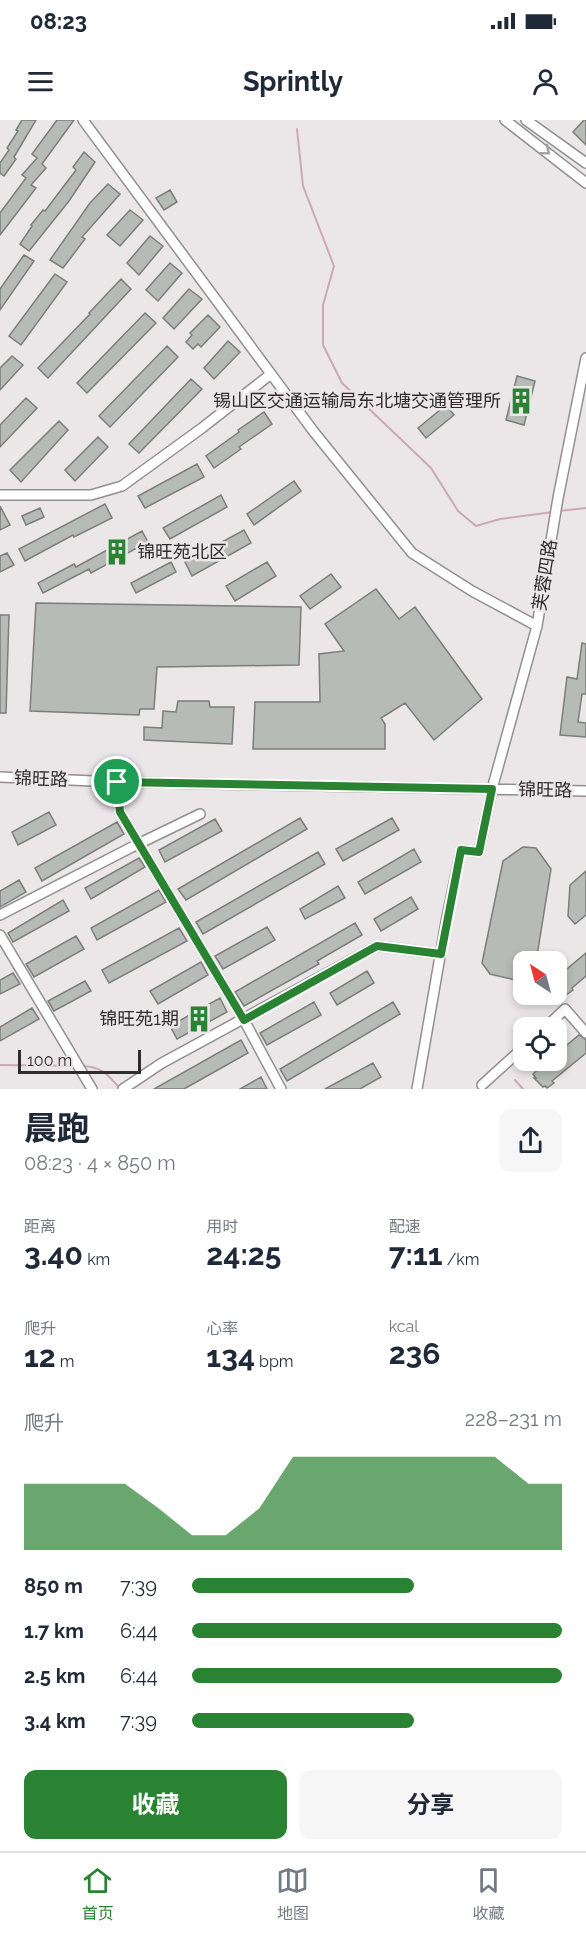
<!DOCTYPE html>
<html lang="zh">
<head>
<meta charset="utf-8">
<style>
  :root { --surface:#fff; --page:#f6f6f7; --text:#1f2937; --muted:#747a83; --line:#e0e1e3; --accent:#2a8332 }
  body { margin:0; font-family:Raleway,"Noto Sans SC",sans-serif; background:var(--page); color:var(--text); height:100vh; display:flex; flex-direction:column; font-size:22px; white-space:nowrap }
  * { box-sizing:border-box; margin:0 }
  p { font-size:20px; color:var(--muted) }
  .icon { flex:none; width:33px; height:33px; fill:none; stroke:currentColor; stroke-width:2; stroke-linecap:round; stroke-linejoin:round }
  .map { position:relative; height:969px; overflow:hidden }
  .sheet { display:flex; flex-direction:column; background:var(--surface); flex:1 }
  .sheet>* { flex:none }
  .needle { width:39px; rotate:324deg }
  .tools { position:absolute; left:513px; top:831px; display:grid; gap:12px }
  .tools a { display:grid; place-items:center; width:54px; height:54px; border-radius:12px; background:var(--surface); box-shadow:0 3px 9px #0003; font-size:30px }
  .scale { position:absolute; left:18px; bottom:15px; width:123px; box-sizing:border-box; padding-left:6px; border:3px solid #2e2c2d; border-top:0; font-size:16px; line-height:21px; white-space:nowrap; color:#2e2c2d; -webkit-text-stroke:4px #ebe6e7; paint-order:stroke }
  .pin { position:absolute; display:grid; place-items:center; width:51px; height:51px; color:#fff; margin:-26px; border:3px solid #fff; border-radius:50%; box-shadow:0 2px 6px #0007 }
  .round { display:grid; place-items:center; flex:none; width:63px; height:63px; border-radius:12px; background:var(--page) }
  .overview { display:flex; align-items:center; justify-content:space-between; height:102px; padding:0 24px }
  h1 { font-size:33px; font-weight:700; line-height:45px }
  .stats { display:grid; grid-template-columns:repeat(3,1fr); gap:9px; height:102px; padding:6px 24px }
  .stats div { display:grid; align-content:center }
  .stats b { font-size:30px; font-weight:700 }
  .stats small { font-size:16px; font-weight:400 }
  .stats p { font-size:16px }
  .chart { height:168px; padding:12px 24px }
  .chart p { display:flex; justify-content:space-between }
  .chart svg { width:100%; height:108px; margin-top:6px; fill:var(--accent); opacity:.7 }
  .button { display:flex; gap:12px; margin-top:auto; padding:12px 24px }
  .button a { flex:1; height:69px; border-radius:12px; background:var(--accent); color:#fff; font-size:24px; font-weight:700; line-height:69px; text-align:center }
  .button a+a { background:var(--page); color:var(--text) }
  ul { padding:0 24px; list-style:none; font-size:20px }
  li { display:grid; grid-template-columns:96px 72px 1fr; align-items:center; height:45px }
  li i { height:15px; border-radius:8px; background:var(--accent) }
  .status { display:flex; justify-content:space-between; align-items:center; height:42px; padding:0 30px; background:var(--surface); direction:ltr }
  .status svg { height:16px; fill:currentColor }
  header { display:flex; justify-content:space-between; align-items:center; height:78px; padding:0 24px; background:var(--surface); font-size:27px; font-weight:700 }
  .dock { display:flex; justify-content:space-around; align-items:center; height:84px; border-top:2px solid var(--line); background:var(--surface); font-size:16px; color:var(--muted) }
  .dock a { display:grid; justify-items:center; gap:3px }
  .dock .on { color:var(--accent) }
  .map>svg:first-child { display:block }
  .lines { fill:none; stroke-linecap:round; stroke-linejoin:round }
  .stream { stroke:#ccaab4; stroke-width:2 }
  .building { fill:#b7bbb7; stroke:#7b7e7b; stroke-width:1.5 }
  .minor-casing { stroke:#938e90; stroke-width:12 }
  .minor { stroke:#fff; stroke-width:9 }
  .oneway { stroke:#a1a0a0 }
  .route-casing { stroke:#fff; stroke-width:12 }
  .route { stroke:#2a8332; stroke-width:8 }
  .labels { text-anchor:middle; stroke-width:5; stroke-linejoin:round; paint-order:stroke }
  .poi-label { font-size:18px; fill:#2e2c2d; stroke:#ebe6e7; text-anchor:end }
  .street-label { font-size:18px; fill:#2e2c2d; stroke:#ebe6e7 }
</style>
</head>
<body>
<div class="status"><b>08:23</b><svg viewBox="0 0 49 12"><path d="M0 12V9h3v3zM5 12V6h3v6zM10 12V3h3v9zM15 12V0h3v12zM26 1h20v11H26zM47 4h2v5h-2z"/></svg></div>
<header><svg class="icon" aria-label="menu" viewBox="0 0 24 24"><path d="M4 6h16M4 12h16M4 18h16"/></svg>Sprintly<svg class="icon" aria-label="person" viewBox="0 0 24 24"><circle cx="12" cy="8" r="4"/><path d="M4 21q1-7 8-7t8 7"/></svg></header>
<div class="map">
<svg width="586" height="969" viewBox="0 0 586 969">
  <rect width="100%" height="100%" fill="#ebe6e7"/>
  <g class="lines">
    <path class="stream" d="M 297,9 L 303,66 L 334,146 L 323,185 L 323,225 L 342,263 L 431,348 L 458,391 L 476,406 L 500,399 L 553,392
      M 559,391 L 586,388
      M 0,945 L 76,946
      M 81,946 C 101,946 108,954 120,969
      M 515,960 L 523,969"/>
  </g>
  <path class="building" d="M 22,0 L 36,0 L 14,37 L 16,39 L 4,56 L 0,53 L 0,43 L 9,30 L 7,28 L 18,11 L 16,10 Z
    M 57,0 L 74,0 L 42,44 L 46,48 L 31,65 L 36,68 L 0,115 L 0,93 L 26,58 L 22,55 L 37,38 L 32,34 Z
    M 584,0 L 586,0 L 586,25 L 573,12 Z
    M 84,32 L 95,42 L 69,81 L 29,131 L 20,124 L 32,106 L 31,105 L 43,90 L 45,91 L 76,50 L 73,47 Z
    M 108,64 L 120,74 L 82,117 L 85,119 L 63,148 L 50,140 L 90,83 Z
    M 170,70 L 177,82 L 164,90 L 156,78 Z
    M 130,90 L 143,100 L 120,126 L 107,115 Z
    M 150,116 L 163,126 L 139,155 L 127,143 Z
    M 24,135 L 34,141 L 0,190 L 0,169 Z
    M 170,143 L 182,153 L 158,181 L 146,170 Z
    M 55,154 L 67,162 L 21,225 L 9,216 Z
    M 121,159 L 131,169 L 48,258 L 38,248 L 90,194 L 89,193 Z
    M 189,169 L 202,179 L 174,209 L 163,198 Z
    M 145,193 L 156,203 L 87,273 L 77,263 Z
    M 208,195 L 220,207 L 201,227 L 198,224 L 193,229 L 186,222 L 192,215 L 190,213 Z
    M 228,221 L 240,232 L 214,259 L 204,248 Z
    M 167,226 L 178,237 L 110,307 L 99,296 Z
    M 12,236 L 23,245 L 0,270 L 0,248 Z
    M 517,256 L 535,261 L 524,305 L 506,300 Z
    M 191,259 L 202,269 L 139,333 L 129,324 Z
    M 26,278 L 37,288 L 0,327 L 0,305 Z
    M 446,285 L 454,295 L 426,318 L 418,308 Z
    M 264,292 L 272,304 L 239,327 L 241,329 L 214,348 L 206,336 L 239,312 L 238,310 Z
    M 59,301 L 68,310 L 21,362 L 10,350 Z
    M 98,317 L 108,327 L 75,361 L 65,350 Z
    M 197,344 L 204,357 L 145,388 L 138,376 Z
    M 294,361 L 301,371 L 254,405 L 247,394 Z
    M 221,375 L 227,387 L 170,419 L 163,408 Z
    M 105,384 L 112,398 L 74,417 L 73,415 L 25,441 L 19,429 Z
    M 0,386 L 10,405 L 0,410 Z
    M 40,388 L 44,397 L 26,405 L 22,396 Z
    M 244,410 L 251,423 L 192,456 L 185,442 Z
    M 142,411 L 148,422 L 91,453 L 89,449 L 43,473 L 38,463 L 74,444 L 76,447 Z
    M 7,433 L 14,445 L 0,452 L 0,436 Z
    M 171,442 L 176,452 L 136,473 L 131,463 Z
    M 267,442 L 276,456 L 235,481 L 226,466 Z
    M 331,454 L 341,467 L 310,489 L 300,476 Z
    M 376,469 L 399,499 L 415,487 L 482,579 L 434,620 L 405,583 L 381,598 L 385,604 L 385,629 L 253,629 L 255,582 L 320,582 L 319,534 L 344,531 L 325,504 Z
    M 36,483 L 301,487 L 299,545 L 157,547 L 154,589 L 140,589 L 139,595 L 30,591 Z
    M 0,495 L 9,495 L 6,593 L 0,593 Z
    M 582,523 L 586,524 L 586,574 L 582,574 L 578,602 L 586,603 L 586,617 L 560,615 L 567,557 L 577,559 Z
    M 178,581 L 209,581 L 210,587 L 234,587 L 232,624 L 144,620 L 144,607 L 162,608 L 163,591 L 176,592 Z
    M 49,692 L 56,705 L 18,725 L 12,712 Z
    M 300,698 L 307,709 L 186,780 L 178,769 Z
    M 392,698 L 399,710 L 343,741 L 336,729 Z
    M 215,699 L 222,711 L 165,742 L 159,730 Z
    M 117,702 L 124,714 L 42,761 L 35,748 Z
    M 523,727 L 536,728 L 551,749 L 536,842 L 524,842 L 524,862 L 490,854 L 482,843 L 503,741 Z
    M 414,729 L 421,742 L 365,774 L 358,762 Z
    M 318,732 L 325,744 L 203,814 L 196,802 Z
    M 139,738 L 145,747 L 91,779 L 85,768 Z
    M 586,751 L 586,795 L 575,804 L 568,796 L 570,765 Z
    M 19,760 L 26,772 L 0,787 L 0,771 Z
    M 338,766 L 345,778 L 305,799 L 300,789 Z
    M 159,770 L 166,782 L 97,820 L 91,808 Z
    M 411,777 L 418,789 L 381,811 L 374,799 Z
    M 63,780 L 69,791 L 13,822 L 8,813 Z
    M 355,803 L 362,815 L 317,841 L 319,844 L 244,886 L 235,872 Z
    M 267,807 L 275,820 L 223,849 L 215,836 Z
    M 179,808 L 187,821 L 109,863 L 102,850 Z
    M 76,816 L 84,829 L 34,857 L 26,844 Z
    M 586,833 L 586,856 L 572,868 L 573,870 L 566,875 L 565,873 L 562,875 L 556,870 L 556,858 Z
    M 201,842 L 208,855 L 158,884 L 150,871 Z
    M 367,851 L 374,863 L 337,885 L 330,873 Z
    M 13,853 L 20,864 L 0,874 L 0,860 Z
    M 85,861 L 91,871 L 54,891 L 48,881 Z
    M 220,878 L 227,892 L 177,919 L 170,906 Z
    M 314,882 L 321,895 L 267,925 L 260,913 Z
    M 393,882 L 400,894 L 287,961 L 280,949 Z
    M 32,888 L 39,899 L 0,921 L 0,907 Z
    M 579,915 L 586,920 L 586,933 L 552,961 L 554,963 L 547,968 L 545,966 L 543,967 L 534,958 L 536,958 L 533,954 L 545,943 L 547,945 L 553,940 L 556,940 L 556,934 Z
    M 241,920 L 248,933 L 207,956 L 184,969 L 154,969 Z
    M 373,943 L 381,957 L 360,969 L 325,969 Z
    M 261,957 L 267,969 L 240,969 Z"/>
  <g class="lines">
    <g class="minor-casing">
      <path id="minor" d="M 83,0 L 314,312 L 412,433 L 472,471 L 537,506
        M 505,0 L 586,63
        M 526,0 L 586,43
        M 0,375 L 91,375 L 122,366 L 202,308 L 271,254
        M 0,657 L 117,662 L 586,671
        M 117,662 L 120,692 L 244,900 L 281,969
        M 0,795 L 132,727 L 200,694
        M 0,815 L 92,969
        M 545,908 L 565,889 L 586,913
        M 482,965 L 524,927
        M 123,969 L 162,943 L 377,826 L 441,834
        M 417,969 L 446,802 L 461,730 L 479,732 L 492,669 L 537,506 L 558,378 L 586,238"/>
    </g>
    <use href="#minor" class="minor"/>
  </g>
  <defs><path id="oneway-chevron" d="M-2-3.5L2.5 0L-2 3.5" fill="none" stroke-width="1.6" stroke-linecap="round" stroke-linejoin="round" transform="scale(1.5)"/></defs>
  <use class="oneway" href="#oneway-chevron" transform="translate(546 31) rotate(39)"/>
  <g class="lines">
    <g class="route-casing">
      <path id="route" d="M 117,662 L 492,669 L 479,732 L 461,730 L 441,834 L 377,826 L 244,900 L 120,692 Z"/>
    </g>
    <use href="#route" class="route"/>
  </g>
  <defs>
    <g id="building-bare" transform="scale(2.07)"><path d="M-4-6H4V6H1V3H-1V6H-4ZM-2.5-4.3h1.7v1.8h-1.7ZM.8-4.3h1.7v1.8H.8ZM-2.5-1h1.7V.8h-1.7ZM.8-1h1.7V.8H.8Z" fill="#2a8332" stroke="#ebe6e7" stroke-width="2.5" paint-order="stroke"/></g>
  </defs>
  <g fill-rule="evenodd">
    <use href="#building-bare" x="521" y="281"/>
    <use href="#building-bare" x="117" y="432"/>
    <use href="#building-bare" x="199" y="899"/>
  </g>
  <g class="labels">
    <g class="poi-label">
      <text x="501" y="287">锡山区交通运输局东北塘交通管理所</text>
      <text x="137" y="438" text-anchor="start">锦旺苑北区</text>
      <text x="179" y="905">锦旺苑1期</text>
    </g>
    <g class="street-label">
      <text transform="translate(545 455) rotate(-81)" y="6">芙蓉四路</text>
      <text transform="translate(41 659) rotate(2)" y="6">锦旺路</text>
      <text transform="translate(545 670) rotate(1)" y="6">锦旺路</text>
    </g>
  </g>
</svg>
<div class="tools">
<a><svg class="needle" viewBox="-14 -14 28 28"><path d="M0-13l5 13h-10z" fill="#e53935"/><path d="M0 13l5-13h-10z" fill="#747a83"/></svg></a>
<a><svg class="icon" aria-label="locate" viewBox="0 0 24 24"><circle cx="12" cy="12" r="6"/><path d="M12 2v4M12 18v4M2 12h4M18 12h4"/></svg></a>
</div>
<div class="scale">100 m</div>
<div class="pin" style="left:117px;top:662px;background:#1e9e55"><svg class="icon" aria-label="arrive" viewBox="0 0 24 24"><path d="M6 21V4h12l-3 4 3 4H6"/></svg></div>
</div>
<section class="sheet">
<div class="overview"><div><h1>晨跑</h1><p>08:23 · 4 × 850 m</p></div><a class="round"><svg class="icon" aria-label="share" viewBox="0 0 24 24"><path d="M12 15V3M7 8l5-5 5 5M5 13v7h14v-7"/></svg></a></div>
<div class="stats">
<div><p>距离</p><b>3.40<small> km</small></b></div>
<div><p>用时</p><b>24:25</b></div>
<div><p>配速</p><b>7:11<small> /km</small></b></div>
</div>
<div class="stats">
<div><p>爬升</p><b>12<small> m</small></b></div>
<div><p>心率</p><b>134<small> bpm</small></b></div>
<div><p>kcal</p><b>236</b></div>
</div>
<div class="chart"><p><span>爬升</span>228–231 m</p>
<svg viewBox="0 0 160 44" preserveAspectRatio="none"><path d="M0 44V17L10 17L20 17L30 17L40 27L50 38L60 38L70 27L80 6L90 6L100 6L110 6L120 6L130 6L140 6L150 17L160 17V44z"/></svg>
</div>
<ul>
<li><b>850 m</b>7:39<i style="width:60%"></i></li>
<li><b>1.7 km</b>6:44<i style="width:100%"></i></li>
<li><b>2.5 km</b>6:44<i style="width:100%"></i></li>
<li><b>3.4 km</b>7:39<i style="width:60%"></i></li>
</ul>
<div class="button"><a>收藏</a><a>分享</a></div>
</section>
<nav class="dock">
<a class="on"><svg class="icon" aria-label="home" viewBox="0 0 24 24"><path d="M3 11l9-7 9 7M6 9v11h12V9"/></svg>首页</a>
<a><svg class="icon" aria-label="map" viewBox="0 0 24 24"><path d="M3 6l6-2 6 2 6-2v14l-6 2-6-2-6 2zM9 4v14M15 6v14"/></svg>地图</a>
<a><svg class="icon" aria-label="saved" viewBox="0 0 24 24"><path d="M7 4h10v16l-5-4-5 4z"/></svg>收藏</a>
</nav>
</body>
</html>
